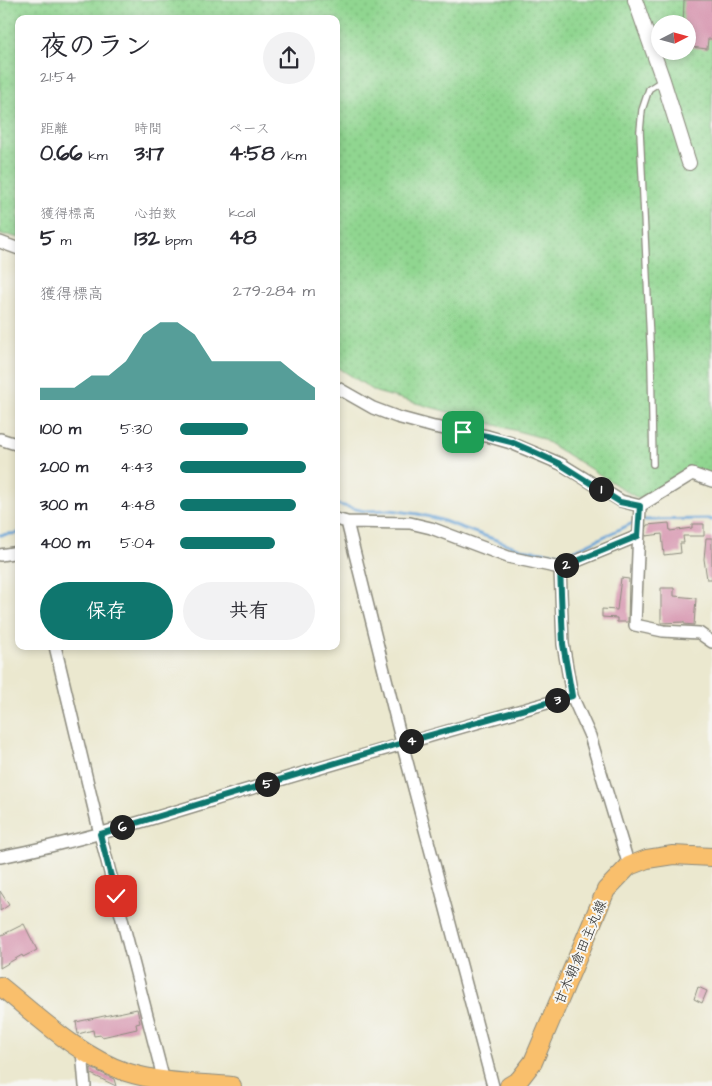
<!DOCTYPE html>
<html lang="ja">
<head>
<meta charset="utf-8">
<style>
  :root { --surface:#fff; --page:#f2f2f3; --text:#2b2b33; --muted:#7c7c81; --accent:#0f766e }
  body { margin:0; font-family:"Architects Daughter","Klee One",sans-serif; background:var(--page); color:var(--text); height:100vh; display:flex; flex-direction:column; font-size:19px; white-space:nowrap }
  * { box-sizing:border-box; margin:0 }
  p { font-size:16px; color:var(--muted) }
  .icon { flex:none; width:28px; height:28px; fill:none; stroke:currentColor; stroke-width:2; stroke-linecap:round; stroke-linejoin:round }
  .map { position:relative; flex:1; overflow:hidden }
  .side { position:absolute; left:15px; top:15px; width:325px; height:635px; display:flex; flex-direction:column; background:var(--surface); border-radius:10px; box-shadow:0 2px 8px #0003 }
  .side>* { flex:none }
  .needle { width:32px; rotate:84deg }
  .tools { position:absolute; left:651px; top:15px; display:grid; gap:10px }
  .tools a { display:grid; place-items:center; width:45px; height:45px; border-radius:50%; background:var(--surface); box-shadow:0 2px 8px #0003; font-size:25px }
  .pin { position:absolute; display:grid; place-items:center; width:42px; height:42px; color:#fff; margin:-21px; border-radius:10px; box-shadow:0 2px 8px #0006 }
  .km { position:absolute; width:25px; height:25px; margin:-12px; border-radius:50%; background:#222; color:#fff; font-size:14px; line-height:25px; text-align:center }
  .round { display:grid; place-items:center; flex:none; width:52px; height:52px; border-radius:26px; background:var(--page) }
  .headline { display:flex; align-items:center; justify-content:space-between; height:85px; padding:0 25px }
  h1 { font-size:28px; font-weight:800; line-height:38px }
  .stats { display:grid; grid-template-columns:repeat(3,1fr); gap:8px; height:85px; padding:5px 25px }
  .stats div { display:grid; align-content:center }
  .stats b { font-size:21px; font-weight:800 }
  .stats small { font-size:14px; font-weight:400 }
  .stats p { font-size:14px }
  .chart { height:140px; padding:10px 25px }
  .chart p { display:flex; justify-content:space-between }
  .chart svg { width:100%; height:90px; margin-top:5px; fill:var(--accent); opacity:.7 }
  .cta { display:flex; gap:10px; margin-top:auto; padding:10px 25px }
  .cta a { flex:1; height:58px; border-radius:30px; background:var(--accent); color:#fff; font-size:20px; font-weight:800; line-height:58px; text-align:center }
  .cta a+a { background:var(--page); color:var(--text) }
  ul { padding:0 25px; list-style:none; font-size:16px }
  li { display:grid; grid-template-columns:80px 60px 1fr; align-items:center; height:38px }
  li i { height:12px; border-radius:6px; background:var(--accent) }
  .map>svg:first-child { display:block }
  .green { fill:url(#green-dots); stroke:#5e805e; fill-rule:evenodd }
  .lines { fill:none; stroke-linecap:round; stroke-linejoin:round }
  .stream { stroke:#65a2d6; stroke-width:3 }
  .building { fill:#d693ad }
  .service-casing { stroke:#8b8a7d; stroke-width:8 }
  .minor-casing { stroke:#8b8a7d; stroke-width:14 }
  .tertiary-casing { stroke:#8b8a7d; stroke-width:16 }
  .primary-casing { stroke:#8b8a7d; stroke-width:20 }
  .service { stroke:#fff; stroke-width:5.5 }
  .minor { stroke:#fff; stroke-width:11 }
  .tertiary { stroke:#fff; stroke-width:14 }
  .primary { stroke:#f9bf6c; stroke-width:18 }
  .route-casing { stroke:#fff; stroke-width:10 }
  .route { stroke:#0f766e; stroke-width:6 }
  .labels { text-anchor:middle; stroke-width:4; stroke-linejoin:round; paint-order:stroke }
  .street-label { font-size:14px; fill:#2b2b2b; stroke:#f6f6f2 }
</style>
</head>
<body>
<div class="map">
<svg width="712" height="1086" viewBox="0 0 712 1086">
  <defs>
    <pattern id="green-dots" width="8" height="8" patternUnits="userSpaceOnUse" patternTransform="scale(1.25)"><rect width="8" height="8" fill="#90d690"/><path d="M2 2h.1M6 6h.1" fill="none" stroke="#7cb87c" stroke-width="1.8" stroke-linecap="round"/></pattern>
  </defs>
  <rect width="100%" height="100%" fill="#f6f6f2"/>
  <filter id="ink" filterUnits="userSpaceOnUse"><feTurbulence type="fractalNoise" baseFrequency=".02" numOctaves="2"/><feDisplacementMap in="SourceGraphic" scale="10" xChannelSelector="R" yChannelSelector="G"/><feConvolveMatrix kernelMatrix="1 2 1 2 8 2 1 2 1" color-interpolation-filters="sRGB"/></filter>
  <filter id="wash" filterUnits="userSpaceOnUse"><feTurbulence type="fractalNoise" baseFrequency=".0096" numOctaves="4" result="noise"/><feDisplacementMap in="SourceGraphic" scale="20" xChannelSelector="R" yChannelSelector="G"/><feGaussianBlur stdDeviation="1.12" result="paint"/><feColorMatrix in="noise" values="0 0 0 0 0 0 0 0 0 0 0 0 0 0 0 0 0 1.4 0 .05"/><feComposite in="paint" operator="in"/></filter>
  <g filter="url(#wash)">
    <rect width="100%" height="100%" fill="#ebe8cf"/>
    <path class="green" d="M 0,0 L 712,0 L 712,477 L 699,470 L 639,499 L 539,437 L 376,392 L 336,366 L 336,19 L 19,19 L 19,238 L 8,235 L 0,235 ZM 660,24 L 688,24 L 688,51 L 660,51 Z"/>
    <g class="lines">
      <path class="stream" d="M 336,504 L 364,511 L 390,510 L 418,514 L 438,519 L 521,549 L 548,553 L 569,553 L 637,521
        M 643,520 L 709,519 L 712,520
        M 0,535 L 19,533"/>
    </g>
    <g id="blocks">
      <path class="building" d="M 684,0 L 712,0 L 712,39 L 708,39 L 707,49 L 691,47 L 690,40 L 688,39 L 688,24 L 683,24 Z
        M 669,523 L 670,531 L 692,528 L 692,524 L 704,524 L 704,536 L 683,536 L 684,543 L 680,543 L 681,553 L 664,555 L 662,534 L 646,536 L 647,525 Z
        M 706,538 L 712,538 L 712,579 L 707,579 L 704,559 Z
        M 621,578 L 629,579 L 628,622 L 617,622 L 617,618 L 602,617 L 602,609 L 617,610 Z
        M 661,588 L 674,588 L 674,596 L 696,598 L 694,625 L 684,624 L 684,622 L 661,623 Z
        M 0,891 L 9,905 L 0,911 Z
        M 24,924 L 37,950 L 23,957 L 22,955 L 0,968 L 0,936 Z
        M 698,987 L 707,991 L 702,1003 L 694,999 Z
        M 137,1009 L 140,1023 L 136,1024 L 137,1029 L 102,1037 L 101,1035 L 94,1036 L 93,1030 L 78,1034 L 76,1022 Z
        M 91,1068 L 114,1079 L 116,1086 L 91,1074 Z"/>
    </g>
  </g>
  <g filter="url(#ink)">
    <use href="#blocks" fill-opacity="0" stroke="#8b8a7d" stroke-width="1"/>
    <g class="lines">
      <g class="service-casing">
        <path id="service" d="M 653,464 L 651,362 L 640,131 L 642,110 L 649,89 L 663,80"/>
      </g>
      <g class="minor-casing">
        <path id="minor" d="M 0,242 L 19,249
          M 336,387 L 373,408 L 397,417 L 434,427 L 487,436 L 511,443 L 561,464 L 621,501 L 640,506 L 692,474 L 712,481
          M 0,439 L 19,445
          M 640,506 L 635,625 L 663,631 L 699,633 L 712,642
          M 336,519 L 347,522 L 410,523 L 431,528 L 508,557 L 560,568 L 638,536
          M 347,522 L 402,743 L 493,1086
          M 0,555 L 19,552
          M 560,568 L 563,644 L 572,696 L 590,736 L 629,866
          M 55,646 L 100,834 L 164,1081
          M 0,857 C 89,840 176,811 263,785 C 366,754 469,725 572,696
          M 82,1051 L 85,1086"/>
      </g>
      <g class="tertiary-casing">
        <path id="tertiary" d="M 635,0 L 663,80 L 689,163"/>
      </g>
      <g class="primary-casing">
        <path id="primary" d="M 0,986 C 39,1017 78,1056 126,1072 C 160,1083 197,1083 232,1086
          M 509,1086 L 519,1080 L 533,1062 L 606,890 L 629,866 L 647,859 L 673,855 L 712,857"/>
      </g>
      <use href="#service" class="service"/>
      <use href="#minor" class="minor"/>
      <use href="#tertiary" class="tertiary"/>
      <use href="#primary" class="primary"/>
    </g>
  </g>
  <g class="lines" filter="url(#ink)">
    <g class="route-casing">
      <path id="route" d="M 116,896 L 100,834 L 402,743 L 572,696 L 563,644 L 560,568 L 638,536 L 640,506 L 620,502 L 560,464 L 534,452 L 511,442 L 487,436 L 463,432"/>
    </g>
    <use href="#route" class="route"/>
  </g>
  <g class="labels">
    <g class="street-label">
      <text transform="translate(580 952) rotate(-67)" y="5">甘木朝倉田主丸線</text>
    </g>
  </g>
</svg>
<div class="tools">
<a><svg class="needle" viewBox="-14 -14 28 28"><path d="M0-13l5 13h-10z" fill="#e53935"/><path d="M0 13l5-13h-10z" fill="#7c7c81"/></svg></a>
</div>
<div class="pin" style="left:463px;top:432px;background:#1e9e55"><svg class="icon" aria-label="arrive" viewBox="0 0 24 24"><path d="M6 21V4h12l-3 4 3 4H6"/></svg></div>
<div class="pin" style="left:116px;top:896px;background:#d93025"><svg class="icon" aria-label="check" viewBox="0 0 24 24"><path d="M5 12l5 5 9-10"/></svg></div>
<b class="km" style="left:601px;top:489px">1</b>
<b class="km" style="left:566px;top:565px">2</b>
<b class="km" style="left:557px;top:700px">3</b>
<b class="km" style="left:411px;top:741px">4</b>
<b class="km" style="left:267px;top:784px">5</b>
<b class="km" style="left:122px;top:827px">6</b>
<section class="side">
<div class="headline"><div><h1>夜のラン</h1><p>21:54</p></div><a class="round"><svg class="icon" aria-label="share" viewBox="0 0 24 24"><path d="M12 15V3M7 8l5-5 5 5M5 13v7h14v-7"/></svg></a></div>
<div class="stats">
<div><p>距離</p><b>0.66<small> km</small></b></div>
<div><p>時間</p><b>3:17</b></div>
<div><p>ペース</p><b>4:58<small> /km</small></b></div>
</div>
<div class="stats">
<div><p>獲得標高</p><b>5<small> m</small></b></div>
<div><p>心拍数</p><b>132<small> bpm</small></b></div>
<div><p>kcal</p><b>48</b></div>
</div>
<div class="chart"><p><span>獲得標高</span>279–284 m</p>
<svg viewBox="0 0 160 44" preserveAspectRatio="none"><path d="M0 44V38L10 38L20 38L30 32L40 32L50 25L60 12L70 6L80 6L90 12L100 25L110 25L120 25L130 25L140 25L150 32L160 38V44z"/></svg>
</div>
<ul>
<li><b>100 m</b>5:30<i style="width:50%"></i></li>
<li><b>200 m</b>4:43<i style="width:93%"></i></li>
<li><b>300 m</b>4:48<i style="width:86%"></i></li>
<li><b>400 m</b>5:04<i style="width:70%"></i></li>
</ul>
<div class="cta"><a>保存</a><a>共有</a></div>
</section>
</div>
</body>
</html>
